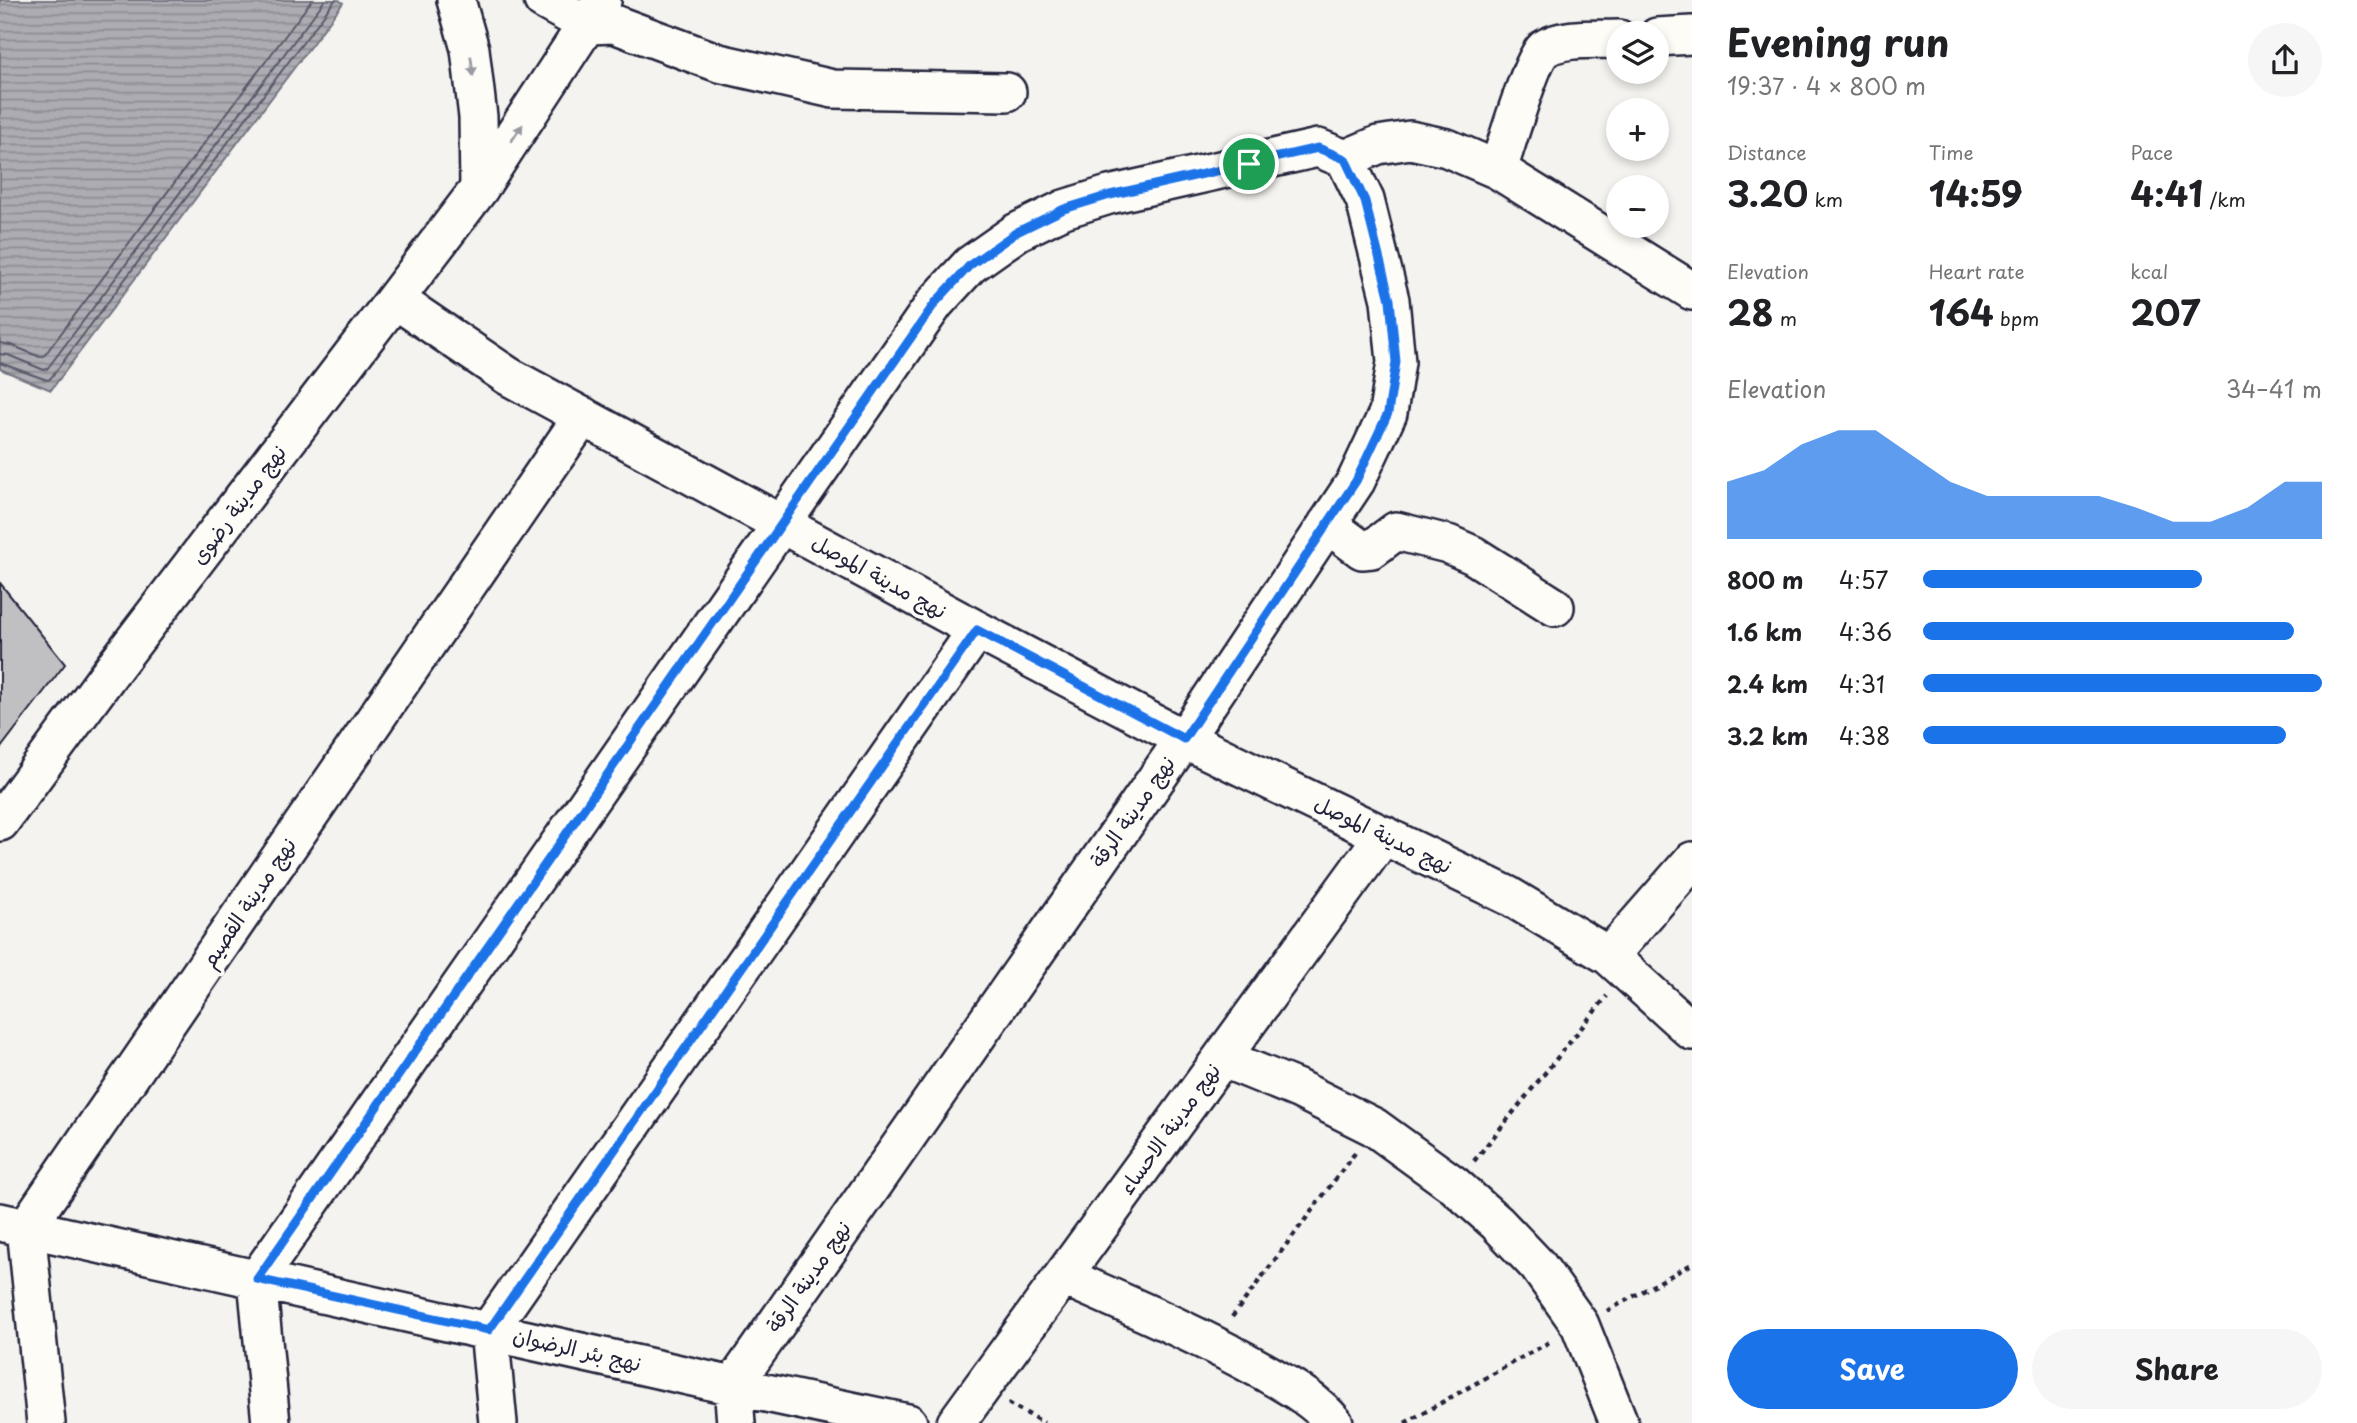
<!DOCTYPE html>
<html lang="en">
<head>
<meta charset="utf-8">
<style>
  :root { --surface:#fff; --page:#f6f6f6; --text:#202124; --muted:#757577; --accent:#1a73e8 }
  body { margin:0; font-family:"Playpen Sans","Playpen Sans Arabic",sans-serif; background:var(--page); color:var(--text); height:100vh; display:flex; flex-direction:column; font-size:26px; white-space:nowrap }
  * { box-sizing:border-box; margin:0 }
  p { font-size:23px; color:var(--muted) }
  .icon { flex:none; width:38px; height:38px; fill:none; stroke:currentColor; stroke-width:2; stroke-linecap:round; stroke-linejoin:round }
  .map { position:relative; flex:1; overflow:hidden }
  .panel { display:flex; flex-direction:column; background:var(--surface); width:665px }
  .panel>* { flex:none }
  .buttons { position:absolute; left:1606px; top:21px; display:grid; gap:14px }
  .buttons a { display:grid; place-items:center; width:63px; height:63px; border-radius:50%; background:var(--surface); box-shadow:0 4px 10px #0003; font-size:35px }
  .pin { position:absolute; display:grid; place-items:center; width:60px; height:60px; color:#fff; margin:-30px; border:4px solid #fff; border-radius:50%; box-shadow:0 2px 7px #0007 }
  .round { display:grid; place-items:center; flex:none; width:74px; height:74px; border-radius:37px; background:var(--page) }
  .overview { display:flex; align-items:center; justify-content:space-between; height:119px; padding:0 35px }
  h1 { font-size:38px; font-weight:700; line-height:52px }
  .figures { display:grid; grid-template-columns:repeat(3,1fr); gap:10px; height:119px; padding:7px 35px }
  .figures div { display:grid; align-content:center }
  .figures b { font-size:35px; font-weight:700 }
  .figures small { font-size:19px; font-weight:400 }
  .figures p { font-size:19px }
  .chart { height:196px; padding:14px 35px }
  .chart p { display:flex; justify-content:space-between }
  .chart svg { width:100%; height:126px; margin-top:7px; fill:var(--accent); opacity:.7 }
  .action { display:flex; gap:14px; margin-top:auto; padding:14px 35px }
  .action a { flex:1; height:80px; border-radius:42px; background:var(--accent); color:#fff; font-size:28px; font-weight:700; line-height:80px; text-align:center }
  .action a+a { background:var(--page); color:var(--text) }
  ul { padding:0 35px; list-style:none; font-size:23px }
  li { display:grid; grid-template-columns:112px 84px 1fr; align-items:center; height:52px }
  li i { height:18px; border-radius:9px; background:var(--accent) }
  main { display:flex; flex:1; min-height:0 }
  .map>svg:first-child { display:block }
  .water { fill:url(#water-rules); stroke:#757582; stroke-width:2 }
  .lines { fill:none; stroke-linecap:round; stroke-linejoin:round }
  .shore { stroke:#59596b; stroke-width:2 }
  .building { fill:#c0bfc2; stroke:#22223b; stroke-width:2 }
  .minor-casing { stroke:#22223b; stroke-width:42 }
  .path { stroke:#22223b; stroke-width:4.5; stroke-dasharray:5 5; stroke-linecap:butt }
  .minor { stroke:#fdfcf7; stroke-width:37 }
  .oneway { fill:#9a9aa2 }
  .route-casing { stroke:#fff; stroke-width:14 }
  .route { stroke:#1a73e8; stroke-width:9 }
  .labels { text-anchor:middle; stroke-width:7; stroke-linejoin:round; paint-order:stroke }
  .street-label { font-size:21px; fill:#22223b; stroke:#fdfcf7 }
</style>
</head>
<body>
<main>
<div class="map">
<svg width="1692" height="1423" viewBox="0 0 1692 1423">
  <defs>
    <pattern id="water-rules" width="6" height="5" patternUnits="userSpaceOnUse" patternTransform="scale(1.75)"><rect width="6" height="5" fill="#acacb2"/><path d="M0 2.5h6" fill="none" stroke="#8c8c92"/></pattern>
  </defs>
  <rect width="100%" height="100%" fill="#f4f3ef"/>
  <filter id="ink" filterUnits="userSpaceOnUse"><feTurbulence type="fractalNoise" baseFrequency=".0143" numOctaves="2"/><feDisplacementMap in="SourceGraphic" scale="14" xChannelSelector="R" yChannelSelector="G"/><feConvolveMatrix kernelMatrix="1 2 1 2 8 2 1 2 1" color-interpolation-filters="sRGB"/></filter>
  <g filter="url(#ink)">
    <path class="water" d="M 0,0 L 339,0 L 343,3 L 51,390 L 0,369 Z"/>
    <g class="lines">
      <path class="shore" d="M 0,343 L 11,345 L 40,357 L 44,356 L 312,0
        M 0,354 L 8,355 L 44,370 L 47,369 L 325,0
        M 0,363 L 47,380 L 50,379 L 335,0"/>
    </g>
    <path class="building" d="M 0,583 L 65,664 L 0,749 Z"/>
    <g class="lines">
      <g class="minor-casing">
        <path id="minor" d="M 456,0 L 470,49 L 478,117 L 479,189
          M 543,0 L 588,25 L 614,24 L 719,63 L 833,89 L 1007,92
          M 1657,37 L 1692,35
          M 1345,159 L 1378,145 L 1410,140 L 1447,148 L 1498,170 L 1692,291
          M 1498,170 C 1505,149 1531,60 1544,49 C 1563,36 1597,40 1619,39
          M 396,300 L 508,376 L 977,630 L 1184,739 L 1509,896 L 1609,956 L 1692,1031
          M 1327,524 L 1362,550 L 1372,549 L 1396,531 L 1448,544 L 1473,555 L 1555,607
          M 0,822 L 108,675 L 479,189 L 602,1
          M 1609,956 L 1692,861
          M 1222,1058 L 1298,1089 L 1374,1127 L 1454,1185 L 1497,1223 L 1538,1266 L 1580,1325 L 1619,1423
          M 0,1222 L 733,1386 L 908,1423
          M 1063,1276 C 1130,1306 1197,1334 1261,1370 C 1287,1385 1315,1399 1334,1423
          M 46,1423 L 26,1228 L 583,416
          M 271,1423 L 257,1279 L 935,303 L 970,265 L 1017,232 L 1064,209 L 1109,195 L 1318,148 L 1345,159
          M 498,1423 L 489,1330 L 977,630
          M 736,1423 L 733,1386 L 1184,739 L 1356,481 L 1388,413 L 1396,362 L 1390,300 L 1365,200 L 1345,159
          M 956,1423 L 1384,835"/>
      </g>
      <path class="path" d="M 1474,1161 L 1607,996
        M 1607,1311 L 1692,1264
        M 1232,1317 L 1355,1153
        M 1008,1403 L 1044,1423
        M 1405,1423 L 1553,1340"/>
      <use href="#minor" class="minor"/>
    </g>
    <defs><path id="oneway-solid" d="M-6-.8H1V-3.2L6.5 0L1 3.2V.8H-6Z" transform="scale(1.75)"/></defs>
    <g class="oneway">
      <use href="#oneway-solid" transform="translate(472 66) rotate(83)"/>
      <use href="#oneway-solid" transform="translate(517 133) rotate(-56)"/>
    </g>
  </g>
  <g class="lines" filter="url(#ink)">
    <g class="route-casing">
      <path id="route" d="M 1318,148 L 1345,159 L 1365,201 L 1390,300 L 1396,362 L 1388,413 L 1356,481 L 1184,739 L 977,630 L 489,1330 L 257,1279 L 935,303 L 970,265 L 1017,232 L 1064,209 L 1110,195 Z"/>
    </g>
    <use href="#route" class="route"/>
  </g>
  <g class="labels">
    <g class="street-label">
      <text transform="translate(239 505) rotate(-53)" y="7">نهج مدينة رضوى</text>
      <text transform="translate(879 577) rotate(29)" y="7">نهج مدينة الموصل</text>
      <text transform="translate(1133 812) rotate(-55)" y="7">نهج مدينة الرقة</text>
      <text transform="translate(1383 835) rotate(26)" y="7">نهج مدينة الموصل</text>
      <text transform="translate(249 903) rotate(-56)" y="7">نهج مدينة القصيم</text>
      <text transform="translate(1170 1129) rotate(-54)" y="7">نهج مدينة الاحساء</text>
      <text transform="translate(809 1277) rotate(-55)" y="7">نهج مدينة الرقة</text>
      <text transform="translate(577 1350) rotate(13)" y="7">نهج بئر الرضوان</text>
    </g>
  </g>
</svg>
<div class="buttons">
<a><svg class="icon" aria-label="layers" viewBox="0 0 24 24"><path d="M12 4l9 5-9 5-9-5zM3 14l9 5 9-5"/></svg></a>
<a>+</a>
<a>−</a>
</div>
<div class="pin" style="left:1249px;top:164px;background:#1e9e55"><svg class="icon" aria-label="arrive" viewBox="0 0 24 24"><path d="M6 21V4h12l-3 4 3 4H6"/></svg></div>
</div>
<section class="panel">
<div class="overview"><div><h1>Evening run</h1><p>19:37 · 4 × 800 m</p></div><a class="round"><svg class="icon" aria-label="share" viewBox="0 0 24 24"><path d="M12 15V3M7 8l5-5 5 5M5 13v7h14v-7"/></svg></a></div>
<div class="figures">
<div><p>Distance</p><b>3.20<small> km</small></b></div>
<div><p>Time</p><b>14:59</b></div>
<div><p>Pace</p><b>4:41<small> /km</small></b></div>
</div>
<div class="figures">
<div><p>Elevation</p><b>28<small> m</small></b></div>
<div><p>Heart rate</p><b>164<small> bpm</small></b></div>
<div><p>kcal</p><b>207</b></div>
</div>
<div class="chart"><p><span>Elevation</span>34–41 m</p>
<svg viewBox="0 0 160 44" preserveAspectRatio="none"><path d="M0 44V24L10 20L20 11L30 6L40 6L50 15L60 24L70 29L80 29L90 29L100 29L110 33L120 38L130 38L140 33L150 24L160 24V44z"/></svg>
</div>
<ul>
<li><b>800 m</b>4:57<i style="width:70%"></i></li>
<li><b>1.6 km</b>4:36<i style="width:93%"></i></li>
<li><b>2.4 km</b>4:31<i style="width:100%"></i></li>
<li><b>3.2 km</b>4:38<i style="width:91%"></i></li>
</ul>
<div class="action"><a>Save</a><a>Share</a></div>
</section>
</main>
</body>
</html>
